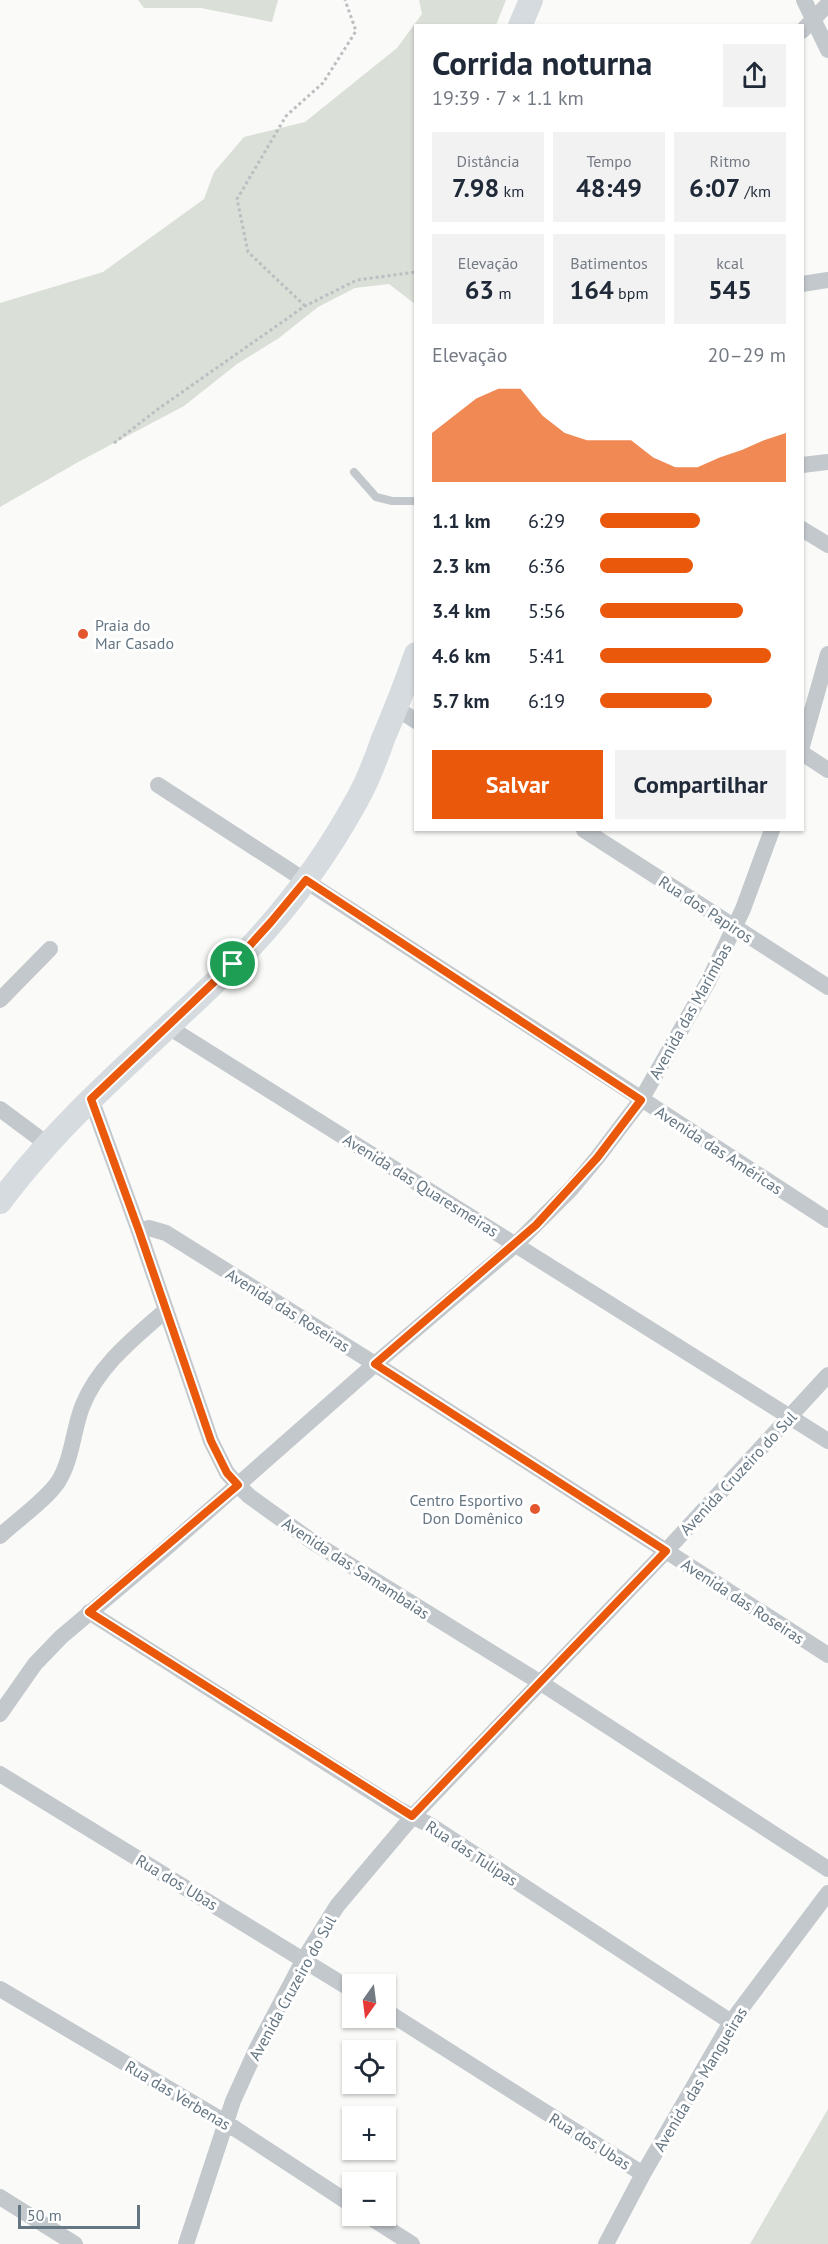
<!DOCTYPE html>
<html lang="pt">
<head>
<meta charset="utf-8">
<style>
  :root { --surface:#fff; --page:#f2f2f3; --text:#1f2937; --muted:#747a83; --accent:#ea580c }
  body { margin:0; font-family:"PT Sans",sans-serif; background:var(--page); color:var(--text); height:100vh; display:flex; flex-direction:column; font-size:22px; white-space:nowrap }
  * { box-sizing:border-box; margin:0 }
  p { font-size:20px; color:var(--muted) }
  .icon { flex:none; width:33px; height:33px; fill:none; stroke:currentColor; stroke-width:2; stroke-linecap:round; stroke-linejoin:round }
  .map { position:relative; flex:1; overflow:hidden }
  .side { position:absolute; left:414px; top:24px; width:390px; height:807px; display:flex; flex-direction:column; background:var(--surface); border-radius:0px; box-shadow:0 2px 4px #0004 }
  .side>* { flex:none }
  .needle { width:39px; rotate:194deg }
  .fabs { position:absolute; left:342px; top:1974px; display:grid; gap:12px }
  .fabs a { display:grid; place-items:center; width:54px; height:54px; border-radius:0px; background:var(--surface); box-shadow:0 2px 4px #0004; font-size:30px }
  .scale { position:absolute; left:18px; bottom:15px; width:122px; box-sizing:border-box; padding-left:6px; border:3px solid #657683; border-top:0; font-size:16px; line-height:21px; white-space:nowrap; color:#657683; -webkit-text-stroke:4px #fff; paint-order:stroke }
  .pin { position:absolute; display:grid; place-items:center; width:51px; height:51px; color:#fff; margin:-26px; border:3px solid #fff; border-radius:50%; box-shadow:0 2px 6px #0007 }
  .round { display:grid; place-items:center; flex:none; width:63px; height:63px; border-radius:0px; background:var(--page) }
  .headline { display:flex; align-items:center; justify-content:space-between; height:102px; padding:0 18px }
  h1 { font-size:33px; font-weight:600; line-height:45px }
  .stats { display:grid; grid-template-columns:repeat(3,1fr); gap:9px; height:102px; padding:6px 18px }
  .stats div { display:grid; align-content:center; border-radius:0px; background:var(--page); text-align:center }
  .stats b { font-size:26px; font-weight:600 }
  .stats small { font-size:16px; font-weight:400 }
  .stats p { font-size:16px }
  .chart { height:168px; padding:12px 18px }
  .chart p { display:flex; justify-content:space-between }
  .chart svg { width:100%; height:108px; margin-top:6px; fill:var(--accent); opacity:.7 }
  .button { display:flex; gap:12px; margin-top:auto; padding:12px 18px }
  .button a { flex:1; height:69px; border-radius:0px; background:var(--accent); color:#fff; font-size:24px; font-weight:600; line-height:69px; text-align:center }
  .button a+a { background:var(--page); color:var(--text) }
  ul { padding:0 18px; list-style:none; font-size:20px }
  li { display:grid; grid-template-columns:96px 72px 1fr; align-items:center; height:45px }
  li i { height:15px; border-radius:8px; background:var(--accent) }
  .map>svg:first-child { display:block }
  .green { fill:#dadfd7 }
  .lines { fill:none; stroke-linecap:round; stroke-linejoin:round }
  .path { stroke:#bbbfc2; stroke-width:3; stroke-dasharray:3 3; stroke-linecap:butt }
  .service { stroke:#c3c8cc; stroke-width:8 }
  .minor { stroke:#c3c8cc; stroke-width:16 }
  .secondary { stroke:#d6dbdf; stroke-width:24 }
  .route-casing { stroke:#fff; stroke-width:12 }
  .route { stroke:#ea580c; stroke-width:8 }
  .poi-dot { fill:#e4572e; stroke:#fff; stroke-width:2 }
  .labels { text-anchor:middle; stroke-width:6; stroke-linejoin:round; paint-order:stroke }
  .poi-label { font-size:16px; fill:#657683; stroke:#fff; text-anchor:start }
  .street-label { font-size:16px; fill:#657683; stroke:#fff }
</style>
</head>
<body>
<div class="map">
<svg width="828" height="2244" viewBox="0 0 828 2244">
  <rect width="100%" height="100%" fill="#fafaf8"/>
  <path class="green" d="M 138,0 L 278,0 L 272,22 L 201,8 L 144,8 Z
    M 419,0 L 506,0 L 496,25 L 416,26 L 415,304 L 389,284 L 355,288 L 318,307 L 279,338 L 237,364 L 184,406 L 80,461 L 0,507 L 0,303 L 103,272 L 204,199 L 214,172 L 244,137 L 305,122 L 397,48 L 422,14 Z
    M 828,2109 L 828,2244 L 750,2244 Z"/>
  <g class="lines">
    <path class="path" d="M 305,306 L 248,252 L 237,199 L 286,116 L 323,83 L 356,31 L 345,0
      M 114,443 L 158,409 L 305,306 L 357,280 L 416,272"/>
    <path class="service" d="M 354,472 L 376,497 L 392,501 L 416,501"/>
    <path class="minor" d="M 804,0 L 828,50
      M 802,31 L 828,4
      M 802,284 L 828,280
      M 802,465 L 828,462
      M 802,529 L 828,545
      M 396,708 L 416,721
      M 802,746 L 828,654
      M 802,753 L 828,770
      M 158,785 L 828,1220
      M 584,830 L 828,987
      M 0,1000 L 50,949
      M 167,1026 L 828,1441
      M 91,1099 L 139,1231 L 211,1441 L 227,1473 L 238,1485 L 249,1496 L 313,1542 L 541,1683 L 828,1869
      M 0,1109 L 47,1144
      M 139,1231 L 149,1228 L 166,1233 L 375,1364 L 828,1655
      M 0,1536 C 17,1520 45,1501 58,1482 C 72,1460 73,1431 82,1407 C 98,1366 134,1338 166,1310
      M 89,1612 L 400,1810 L 430,1825 L 731,2022
      M 0,1714 L 35,1664 L 61,1637 L 164,1550 L 375,1364 L 515,1245 L 572,1188 L 597,1158 L 641,1100 L 708,982 L 743,909 L 772,830
      M 0,1774 L 352,1990
      M 0,1989 L 225,2122 L 352,2205
      M 386,2011 L 643,2174
      M 0,2197 L 75,2244
      M 368,2216 L 412,2244
      M 186,2244 L 233,2101 L 257,2048 L 304,1959 L 337,1906 L 413,1816 L 666,1551 L 828,1375
      M 606,2244 L 643,2174 L 731,2022 L 828,1893"/>
    <path class="secondary" d="M 520,26 L 531,0
      M 0,1202 C 67,1112 154,1043 233,965 C 282,916 325,859 358,798 C 368,780 376,759 383,739 C 395,711 406,683 416,654"/>
  </g>
  <g class="lines">
    <g class="route-casing">
      <path id="route" d="M 306,880 L 641,1100 L 597,1158 L 536,1225 L 375,1364 L 666,1551 L 412,1816 L 89,1612 L 238,1485 L 227,1473 L 211,1441 L 139,1231 L 91,1099 L 233,964 L 271,922 Z"/>
    </g>
    <use href="#route" class="route"/>
  </g>
  <g class="poi-dot">
    <circle cx="83" cy="634" r="6"/>
    <circle cx="535" cy="1509" r="6"/>
  </g>
  <g class="labels">
    <g class="poi-label">
      <text x="95" y="631">Praia do<tspan x="95" dy="18">Mar Casado</tspan></text>
      <text x="523" y="1506" text-anchor="end">Centro Esportivo<tspan x="523" dy="18">Don Domênico</tspan></text>
    </g>
    <g class="street-label">
      <text transform="translate(706 909) rotate(33)" y="6">Rua dos Papiros</text>
      <text transform="translate(690 1011) rotate(-61)" y="6">Avenida das Marimbas</text>
      <text transform="translate(719 1150) rotate(33)" y="6">Avenida das Américas</text>
      <text transform="translate(421 1185) rotate(32)" y="6">Avenida das Quaresmeiras</text>
      <text transform="translate(288 1310) rotate(32)" y="6">Avenida das Roseiras</text>
      <text transform="translate(738 1473) rotate(-47)" y="6">Avenida Cruzeiro do Sul</text>
      <text transform="translate(356 1568) rotate(33)" y="6">Avenida das Samambaias</text>
      <text transform="translate(743 1601) rotate(33)" y="6">Avenida das Roseiras</text>
      <text transform="translate(472 1853) rotate(33)" y="6">Rua das Tulipas</text>
      <text transform="translate(177 1882) rotate(31)" y="6">Rua dos Ubas</text>
      <text transform="translate(292 1988) rotate(-61)" y="6">Avenida Cruzeiro do Sul</text>
      <text transform="translate(700 2079) rotate(-59)" y="6">Avenida das Mangueiras</text>
      <text transform="translate(178 2095) rotate(31)" y="6">Rua das Verbenas</text>
      <text transform="translate(590 2141) rotate(32)" y="6">Rua dos Ubas</text>
    </g>
  </g>
</svg>
<div class="fabs">
<a><svg class="needle" viewBox="-14 -14 28 28"><path d="M0-13l5 13h-10z" fill="#e53935"/><path d="M0 13l5-13h-10z" fill="#747a83"/></svg></a>
<a><svg class="icon" aria-label="locate" viewBox="0 0 24 24"><circle cx="12" cy="12" r="6"/><path d="M12 2v4M12 18v4M2 12h4M18 12h4"/></svg></a>
<a>+</a>
<a>−</a>
</div>
<div class="scale">50 m</div>
<div class="pin" style="left:233px;top:964px;background:#1e9e55"><svg class="icon" aria-label="arrive" viewBox="0 0 24 24"><path d="M6 21V4h12l-3 4 3 4H6"/></svg></div>
<section class="side">
<div class="headline"><div><h1>Corrida noturna</h1><p>19:39 · 7 × 1.1 km</p></div><a class="round"><svg class="icon" aria-label="share" viewBox="0 0 24 24"><path d="M12 15V3M7 8l5-5 5 5M5 13v7h14v-7"/></svg></a></div>
<div class="stats">
<div><p>Distância</p><b>7.98<small> km</small></b></div>
<div><p>Tempo</p><b>48:49</b></div>
<div><p>Ritmo</p><b>6:07<small> /km</small></b></div>
</div>
<div class="stats">
<div><p>Elevação</p><b>63<small> m</small></b></div>
<div><p>Batimentos</p><b>164<small> bpm</small></b></div>
<div><p>kcal</p><b>545</b></div>
</div>
<div class="chart"><p><span>Elevação</span>20–29 m</p>
<svg viewBox="0 0 160 44" preserveAspectRatio="none"><path d="M0 44V24L10 17L20 10L30 6L40 6L50 17L60 24L70 27L80 27L90 27L100 34L110 38L120 38L130 34L140 31L150 27L160 24V44z"/></svg>
</div>
<ul>
<li><b>1.1 km</b>6:29<i style="width:54%"></i></li>
<li><b>2.3 km</b>6:36<i style="width:50%"></i></li>
<li><b>3.4 km</b>5:56<i style="width:77%"></i></li>
<li><b>4.6 km</b>5:41<i style="width:92%"></i></li>
<li><b>5.7 km</b>6:19<i style="width:60%"></i></li>
</ul>
<div class="button"><a>Salvar</a><a>Compartilhar</a></div>
</section>
</div>
</body>
</html>
